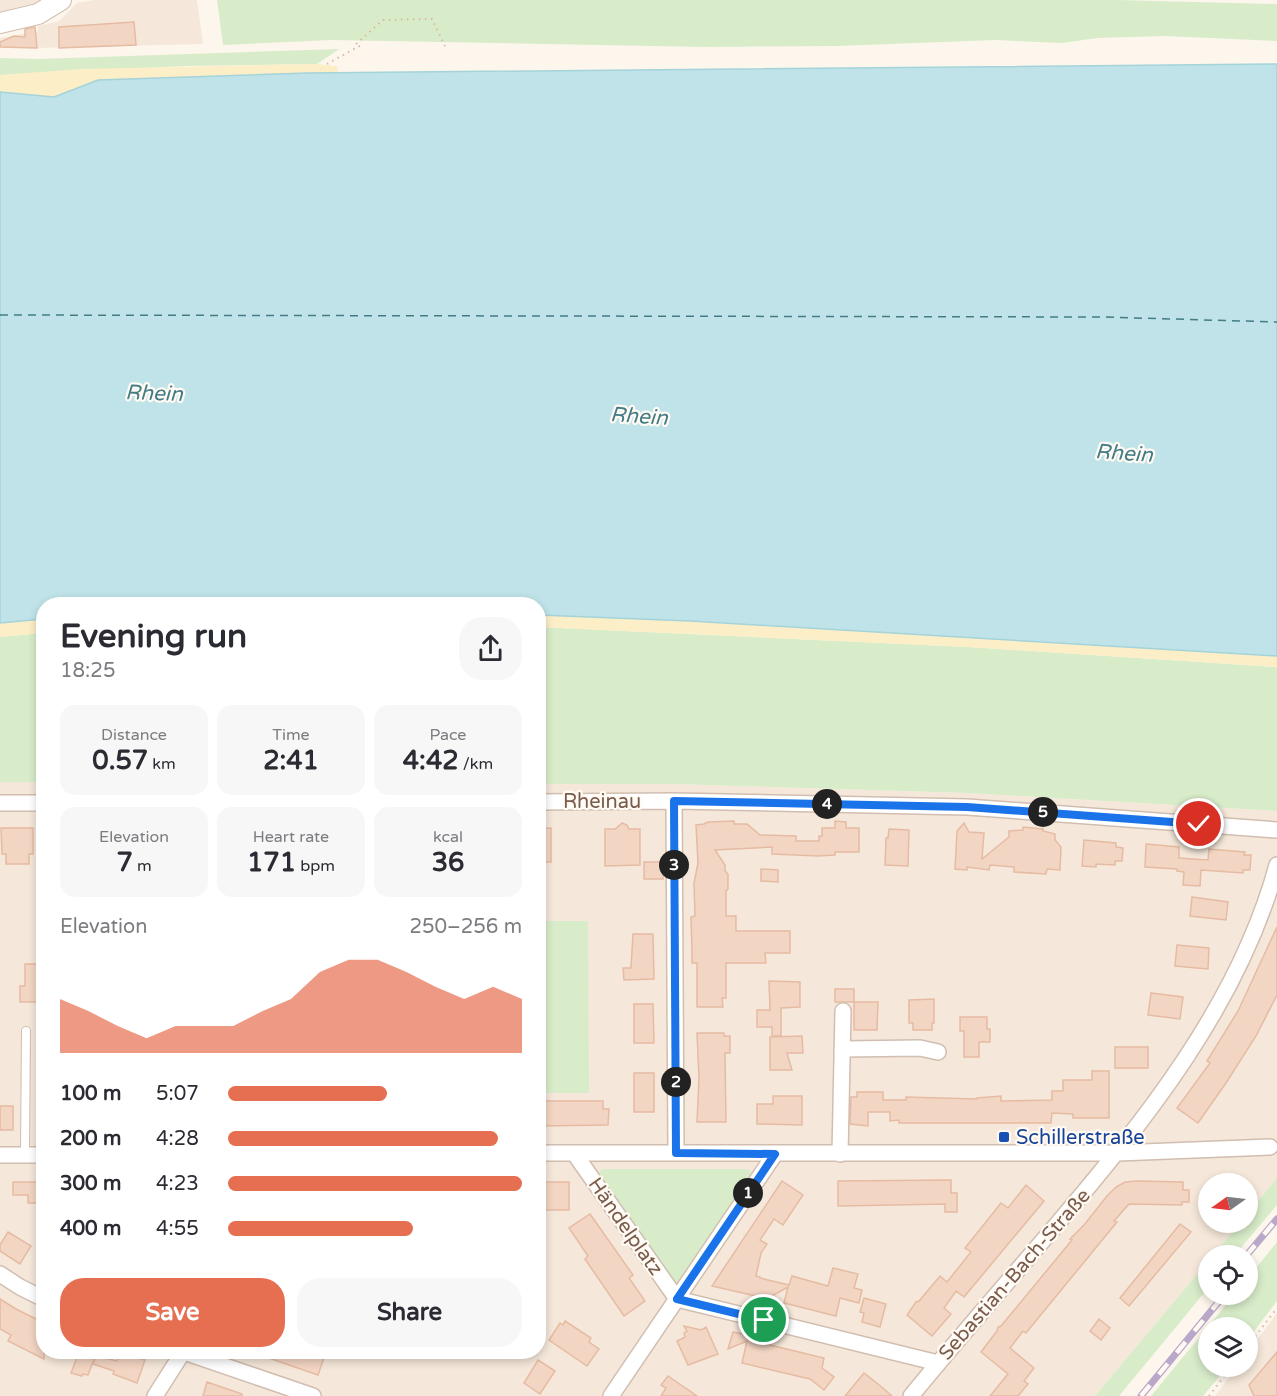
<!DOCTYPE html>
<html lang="en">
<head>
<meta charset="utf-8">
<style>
  :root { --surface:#fff; --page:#f7f7f7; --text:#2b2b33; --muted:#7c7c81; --accent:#e76f51 }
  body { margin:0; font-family:"Varela Round",sans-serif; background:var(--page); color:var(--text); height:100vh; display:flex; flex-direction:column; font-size:22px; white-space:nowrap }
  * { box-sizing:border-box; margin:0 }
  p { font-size:20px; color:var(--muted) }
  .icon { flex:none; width:33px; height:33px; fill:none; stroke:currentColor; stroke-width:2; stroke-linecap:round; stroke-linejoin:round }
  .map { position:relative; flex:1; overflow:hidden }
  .drawer { position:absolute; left:36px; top:597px; width:510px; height:762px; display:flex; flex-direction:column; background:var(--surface); border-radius:24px; box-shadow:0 3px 9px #0003 }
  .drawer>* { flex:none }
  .needle { width:39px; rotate:256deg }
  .controls { position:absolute; left:1198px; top:1173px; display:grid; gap:12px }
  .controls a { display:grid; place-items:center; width:60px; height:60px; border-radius:50%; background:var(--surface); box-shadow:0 3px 9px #0003; font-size:30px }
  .pin { position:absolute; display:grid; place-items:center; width:51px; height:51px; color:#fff; margin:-26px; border:3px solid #fff; border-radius:50%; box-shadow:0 2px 6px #0007 }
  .km { position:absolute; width:30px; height:30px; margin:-15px; border-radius:50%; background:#222; color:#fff; font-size:16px; line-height:30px; text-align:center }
  .round { display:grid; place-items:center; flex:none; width:63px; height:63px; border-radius:24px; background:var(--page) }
  .head { display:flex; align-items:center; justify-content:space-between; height:102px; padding:0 24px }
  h1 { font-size:33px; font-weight:800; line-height:45px }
  .stats { display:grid; grid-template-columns:repeat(3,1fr); gap:9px; height:102px; padding:6px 24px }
  .stats div { display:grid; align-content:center; border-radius:15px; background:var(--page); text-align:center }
  .stats b { font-size:26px; font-weight:800 }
  .stats small { font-size:16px; font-weight:400 }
  .stats p { font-size:16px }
  .chart { height:168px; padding:12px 24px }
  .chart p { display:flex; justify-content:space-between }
  .chart svg { width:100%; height:108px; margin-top:6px; fill:var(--accent); opacity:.7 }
  .action { display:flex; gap:12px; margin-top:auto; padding:12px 24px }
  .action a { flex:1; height:69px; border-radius:24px; background:var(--accent); color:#fff; font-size:24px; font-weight:800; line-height:69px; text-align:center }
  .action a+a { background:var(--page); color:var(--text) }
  ul { padding:0 24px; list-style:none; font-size:20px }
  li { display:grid; grid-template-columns:96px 72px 1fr; align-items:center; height:45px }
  li i { height:15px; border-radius:8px; background:var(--accent) }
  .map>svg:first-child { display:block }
  .residential { fill:#f5e8da }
  .green { fill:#d8ecc9 }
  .sand { fill:#fcefc7 }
  .water { fill:#bfe3e8; stroke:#a5d3da; stroke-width:1.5 }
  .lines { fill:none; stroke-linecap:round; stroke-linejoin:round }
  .ferry { stroke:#437c86; stroke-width:1.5; stroke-dasharray:8 6; stroke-linecap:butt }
  .building { fill:#f3d5c3; stroke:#e6bba3; stroke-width:1.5 }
  .service-casing { stroke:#d1beb0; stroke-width:10 }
  .minor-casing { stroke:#d1beb0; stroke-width:18 }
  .tertiary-casing { stroke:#d1beb0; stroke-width:22 }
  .path { stroke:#d9b8a5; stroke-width:2; stroke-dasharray:1.5 4.5; stroke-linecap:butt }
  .service { stroke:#fff; stroke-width:8 }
  .minor { stroke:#fff; stroke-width:15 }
  .tertiary { stroke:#fff; stroke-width:20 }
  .rail-casing { stroke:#b9a8c9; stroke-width:7 }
  .rail { stroke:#fffaf3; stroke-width:4.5; stroke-dasharray:14; stroke-linecap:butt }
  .route-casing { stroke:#fff; stroke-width:12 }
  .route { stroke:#1a73e8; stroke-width:8 }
  .transit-dot { fill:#1a4fb4; stroke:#fffaf3; stroke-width:2 }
  .labels { text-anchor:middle; stroke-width:4.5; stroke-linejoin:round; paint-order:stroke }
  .street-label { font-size:20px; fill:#7a5c4d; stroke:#fffaf3 }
  .transit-label { font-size:20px; fill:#164399; stroke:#fffaf3; text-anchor:start }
  .water-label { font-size:21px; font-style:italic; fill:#437c86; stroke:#fffaf3 }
</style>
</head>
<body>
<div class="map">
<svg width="1277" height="1396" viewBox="0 0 1277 1396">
  <rect width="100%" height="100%" fill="#fdf6ec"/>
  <path class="residential" d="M 0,0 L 41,0 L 39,2 L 0,12 Z
    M 94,0 L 197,0 L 203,44 L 37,48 L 0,47 L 0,38 L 38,31 L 38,26 L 59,21 L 77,3 Z
    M 0,782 L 43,782 L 44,1352 L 538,1352 L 539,784 L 673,784 L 968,793 L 1277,811 L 1277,1178 L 1248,1213 L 1248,1184 L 1209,1184 L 1209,1222 L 1240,1223 L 1213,1255 L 1209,1256 L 1209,1260 L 1095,1396 L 0,1396 Z
    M 1277,1313 L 1277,1396 L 1215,1396 L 1237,1367 L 1248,1366 L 1248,1352 Z"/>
  <path class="green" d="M 217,0 L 1117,0 L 1277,4 L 1277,41 L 1165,36 L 1097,38 L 1062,43 L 996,40 L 837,46 L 704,47 L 331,40 L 223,45 Z
    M 339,49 L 317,64 L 185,66 L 0,75 L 0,58 L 38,59 Z
    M 539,627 L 968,647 L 1277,667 L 1277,811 L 968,793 L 673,784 L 539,784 Z
    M 43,633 L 43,782 L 0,782 L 0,637 Z
    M 539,921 L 588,921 L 589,1093 L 539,1093 Z
    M 604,1169 L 748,1169 L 753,1173 L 752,1176 L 679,1284 L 675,1284 L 599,1175 L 600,1171 Z
    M 1277,1178 L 1277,1205 L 1235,1255 L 1213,1255 L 1240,1223 L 1248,1222 L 1248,1213 Z
    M 1277,1242 L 1277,1301 L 1248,1339 L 1248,1328 L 1209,1328 L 1209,1366 L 1227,1367 L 1203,1396 L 1151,1396 L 1234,1295 L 1248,1294 L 1248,1278 Z
    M 1209,1260 L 1209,1287 L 1119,1396 L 1095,1396 Z"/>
  <path class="sand" d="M 317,64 L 337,66 L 338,73 L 98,80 L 54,97 L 0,92 L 0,75 L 82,69 Z
    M 539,615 L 690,621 L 1277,656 L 1277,667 L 968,647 L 539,627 Z
    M 43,619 L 43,633 L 0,637 L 0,623 Z"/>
  <path class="water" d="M 1277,64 L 1277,656 L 690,621 L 539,615 L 538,604 L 44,604 L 43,619 L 0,623 L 0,92 L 54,97 L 98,80 L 308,73 Z"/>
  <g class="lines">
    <path class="ferry" d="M 0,315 L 1102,317 L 1277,322"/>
  </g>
  <path class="building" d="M 134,22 L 136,45 L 59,48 L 59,27 Z
    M 35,27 L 37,48 L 0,47 L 0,42 L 14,36 L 25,37 L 25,29 Z
    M 734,821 L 734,824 L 747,824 L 760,835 L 796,836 L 796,841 L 819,841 L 819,836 L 822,836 L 822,828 L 835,828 L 835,821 L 846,822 L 846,828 L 859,828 L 859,852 L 835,852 L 835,855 L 818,856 L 772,854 L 772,847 L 715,850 L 725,865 L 725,871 L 728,874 L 728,889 L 726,891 L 726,916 L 736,916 L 736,931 L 790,931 L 790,953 L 765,953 L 766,963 L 726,963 L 726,998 L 722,998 L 723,1007 L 697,1007 L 697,963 L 692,963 L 692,952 L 691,917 L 695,916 L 694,883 L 698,863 L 696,825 L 704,824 L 708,822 Z
    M 622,823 L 627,825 L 629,829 L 640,829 L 640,865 L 605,866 L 605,829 L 615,829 Z
    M 964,823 L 969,832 L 984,833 L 982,859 L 1009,837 L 1009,831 L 1023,830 L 1023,827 L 1043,829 L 1043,831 L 1055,834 L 1055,840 L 1061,847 L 1060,870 L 1047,869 L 1046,874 L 1014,872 L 1014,867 L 990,865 L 989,870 L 967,867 L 967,870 L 955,869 L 957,831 Z
    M 1,828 L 33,828 L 33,854 L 29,854 L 29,864 L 6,864 L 6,854 L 2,854 Z
    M 551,828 L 551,862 L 538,862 L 538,829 Z
    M 889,829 L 909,830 L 908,866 L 885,865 L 886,838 L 888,838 Z
    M 1084,840 L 1116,843 L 1116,847 L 1123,848 L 1122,861 L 1115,861 L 1115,865 L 1096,864 L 1096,867 L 1082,866 Z
    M 1146,844 L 1179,847 L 1179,858 L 1208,860 L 1209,849 L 1245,852 L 1244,855 L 1251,855 L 1250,870 L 1243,870 L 1243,873 L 1201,870 L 1200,886 L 1183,885 L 1184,872 L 1177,871 L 1177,869 L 1145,867 Z
    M 644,862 L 663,862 L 663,879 L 644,879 Z
    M 761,869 L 778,870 L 778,882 L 761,881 Z
    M 1192,897 L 1228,902 L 1226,920 L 1190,916 Z
    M 1277,927 L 1277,995 L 1256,1036 L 1226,1083 L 1198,1123 L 1177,1108 L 1210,1063 L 1207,1061 L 1238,1011 Z
    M 633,934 L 653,934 L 654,979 L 624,980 L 623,968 L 631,968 Z
    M 1177,945 L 1209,948 L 1208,969 L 1175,966 Z
    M 25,964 L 41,964 L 41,966 L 44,966 L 44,998 L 41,998 L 41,1002 L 20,1002 L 20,986 L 25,986 Z
    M 769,981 L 800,982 L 800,1007 L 781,1008 L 781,1036 L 772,1036 L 772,1027 L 757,1027 L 757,1010 L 770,1010 Z
    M 835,989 L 854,989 L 854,1002 L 835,1002 Z
    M 1151,993 L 1183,997 L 1180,1019 L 1148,1015 Z
    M 934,999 L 934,1023 L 932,1023 L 932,1030 L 913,1030 L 913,1023 L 909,1023 L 909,1000 Z
    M 854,1002 L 878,1002 L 877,1030 L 854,1030 Z
    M 634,1004 L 653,1004 L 654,1043 L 634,1043 Z
    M 960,1017 L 987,1017 L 987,1029 L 990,1029 L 990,1042 L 979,1042 L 979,1057 L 964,1057 L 964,1031 L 960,1031 Z
    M 697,1033 L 724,1033 L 724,1036 L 730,1036 L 730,1053 L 725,1053 L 726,1122 L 697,1122 L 699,1078 Z
    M 802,1036 L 803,1053 L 787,1053 L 792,1070 L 770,1070 L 770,1037 Z
    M 1115,1047 L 1148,1047 L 1148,1068 L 1115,1068 Z
    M 1092,1071 L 1109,1071 L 1109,1118 L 1073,1118 L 1073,1114 L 1052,1113 L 1051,1123 L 899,1123 L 899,1120 L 890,1121 L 890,1112 L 868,1112 L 868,1126 L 850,1124 L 851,1097 L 857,1097 L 857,1092 L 883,1092 L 883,1100 L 906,1100 L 906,1097 L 977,1099 L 977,1098 L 1001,1096 L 1001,1101 L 1052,1100 L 1052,1091 L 1063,1091 L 1063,1080 L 1092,1080 Z
    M 634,1073 L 654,1073 L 654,1112 L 634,1112 Z
    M 773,1096 L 802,1096 L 802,1125 L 757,1124 L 757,1104 L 773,1104 Z
    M 542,1101 L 603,1101 L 603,1109 L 609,1109 L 608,1125 L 539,1126 L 538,1102 Z
    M 0,1106 L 13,1106 L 13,1130 L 0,1130 Z
    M 951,1180 L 951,1193 L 957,1193 L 957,1212 L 945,1212 L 945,1204 L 838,1206 L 838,1181 Z
    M 782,1181 L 803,1195 L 783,1225 L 774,1219 L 760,1240 L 767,1244 L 761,1253 L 756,1276 L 760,1277 L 760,1278 L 789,1285 L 792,1276 L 828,1286 L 833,1268 L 858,1274 L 854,1288 L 862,1290 L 859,1303 L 840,1298 L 836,1316 L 784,1303 L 788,1287 L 763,1301 L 760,1297 L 712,1286 Z
    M 1138,1181 L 1183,1182 L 1183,1190 L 1189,1190 L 1189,1202 L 1182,1202 L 1182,1205 L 1129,1204 L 1114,1221 L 1117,1222 L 1026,1333 L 1023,1331 L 1010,1348 L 1034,1368 L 1024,1381 L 1028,1384 L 1018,1396 L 990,1396 L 1008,1374 L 981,1352 L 997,1331 L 998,1327 L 1001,1326 L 1072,1240 L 1070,1239 L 1084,1225 L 1107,1196 L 1116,1187 L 1125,1182 Z
    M 13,1182 L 44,1182 L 44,1203 L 28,1203 L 28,1195 L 13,1195 Z
    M 538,1182 L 569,1182 L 569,1210 L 538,1210 Z
    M 1026,1185 L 1044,1201 L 964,1297 L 956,1291 L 944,1308 L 951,1314 L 932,1336 L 907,1315 L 916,1302 L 919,1301 L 940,1276 L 947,1282 L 971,1252 L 965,1248 L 1001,1203 L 1008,1208 Z
    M 590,1214 L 633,1275 L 629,1278 L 645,1301 L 624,1316 L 585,1259 L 588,1256 L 569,1228 Z
    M 1180,1224 L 1191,1232 L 1129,1306 L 1120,1298 Z
    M 8,1232 L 31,1246 L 20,1264 L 0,1251 L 0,1245 Z
    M 864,1298 L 886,1304 L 880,1327 L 862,1322 L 864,1313 L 860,1312 Z
    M 0,1299 L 16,1309 L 44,1323 L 44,1359 L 8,1341 L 11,1335 L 0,1329 Z
    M 1099,1319 L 1110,1328 L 1101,1340 L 1090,1331 Z
    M 565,1321 L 591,1338 L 589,1342 L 599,1349 L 587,1366 L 549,1340 L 560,1323 L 563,1325 Z
    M 684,1326 L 701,1330 L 706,1327 L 718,1354 L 688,1365 L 677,1341 L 685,1337 L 684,1333 L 687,1331 Z
    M 733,1332 L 756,1337 L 749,1340 L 824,1358 L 822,1368 L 834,1377 L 824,1390 L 810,1379 L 742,1363 L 747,1341 L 728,1349 Z
    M 79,1352 L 97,1352 L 88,1375 L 83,1374 L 82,1376 L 71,1373 Z
    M 121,1352 L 145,1360 L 137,1383 L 113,1374 L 114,1371 L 93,1364 L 96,1356 L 117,1361 Z
    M 260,1352 L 326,1352 L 318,1375 L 260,1355 Z
    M 1277,1352 L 1277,1396 L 1254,1396 L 1249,1385 Z
    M 538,1360 L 555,1371 L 540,1394 L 524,1383 Z
    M 864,1373 L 878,1384 L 892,1396 L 845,1396 Z
    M 668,1376 L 697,1396 L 661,1396 L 666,1388 L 661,1385 Z
    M 207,1382 L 242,1394 L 242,1396 L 203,1396 Z"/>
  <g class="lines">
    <g class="service-casing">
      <path id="service" d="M 25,1155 L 26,1031"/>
    </g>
    <g class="minor-casing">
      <path id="minor" d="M 674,801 L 676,1153
        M 538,802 L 674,801 L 967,807 L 1277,830
        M 0,803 L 44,803
        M 842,1049 L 920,1048 L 938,1052
        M 538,1153 L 1118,1153 L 1270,1147
        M 574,1153 L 677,1299 L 938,1363
        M 840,1154 L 843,1011
        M 0,1155 L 44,1155
        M 0,1274 L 20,1287 L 44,1299
        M 184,1352 L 313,1396
        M 155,1396 L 183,1352
        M 611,1396 L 775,1154
        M 911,1396 C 957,1340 1005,1285 1052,1230 C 1144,1122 1239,1005 1277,865"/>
    </g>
    <g class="tertiary-casing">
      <path id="tertiary" d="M 0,23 L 38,14 L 61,0"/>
    </g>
    <path class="path" d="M 356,44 L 383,20 L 432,19 L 445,46
      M 327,64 L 363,44
      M 1248,1346 L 1277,1308
      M 1209,1396 L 1232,1366"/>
    <use href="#service" class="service"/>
    <use href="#minor" class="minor"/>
    <use href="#tertiary" class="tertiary"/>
    <g class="rail-casing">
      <path id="rail" d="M 1246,1256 L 1277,1219
        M 1141,1396 L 1225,1294"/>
    </g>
    <use href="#rail" class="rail"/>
  </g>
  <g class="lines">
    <g class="route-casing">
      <path id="route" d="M 764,1320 L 677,1299 L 775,1154 L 676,1153 L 674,801 L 967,807 L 1199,824"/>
    </g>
    <use href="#route" class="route"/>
  </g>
  <rect class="transit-dot" x="998" y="1131" width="12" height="12" rx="3"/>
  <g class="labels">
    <g class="street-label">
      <text x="602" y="808">Rheinau</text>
      <text transform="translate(626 1226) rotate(55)" y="7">Händelplatz</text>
      <text transform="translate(1014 1274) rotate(-49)" y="7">Sebastian-Bach-Straße</text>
    </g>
    <g class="transit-label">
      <text x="1016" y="1144">Schillerstraße</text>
    </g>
    <g class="water-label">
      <text transform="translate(154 393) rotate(2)" y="7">Rhein</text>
      <text transform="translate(639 416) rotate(4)" y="7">Rhein</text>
      <text transform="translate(1124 453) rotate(4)" y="7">Rhein</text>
    </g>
  </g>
</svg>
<div class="controls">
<a><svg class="needle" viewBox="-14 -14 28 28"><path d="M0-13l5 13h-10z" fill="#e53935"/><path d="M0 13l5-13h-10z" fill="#7c7c81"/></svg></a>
<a><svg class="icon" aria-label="locate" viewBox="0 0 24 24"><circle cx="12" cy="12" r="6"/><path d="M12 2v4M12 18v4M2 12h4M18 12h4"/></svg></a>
<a><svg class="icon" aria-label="layers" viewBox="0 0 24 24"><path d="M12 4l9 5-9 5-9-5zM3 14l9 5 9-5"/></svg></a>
</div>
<div class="pin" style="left:764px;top:1320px;background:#1e9e55"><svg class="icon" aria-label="arrive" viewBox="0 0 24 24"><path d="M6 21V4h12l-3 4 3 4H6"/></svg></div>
<div class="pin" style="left:1199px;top:824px;background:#d93025"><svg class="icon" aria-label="check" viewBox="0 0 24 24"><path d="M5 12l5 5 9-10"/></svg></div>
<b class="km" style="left:748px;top:1193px">1</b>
<b class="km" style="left:676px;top:1082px">2</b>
<b class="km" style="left:674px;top:865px">3</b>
<b class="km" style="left:827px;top:804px">4</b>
<b class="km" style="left:1043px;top:812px">5</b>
<section class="drawer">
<div class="head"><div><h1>Evening run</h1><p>18:25</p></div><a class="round"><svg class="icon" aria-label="share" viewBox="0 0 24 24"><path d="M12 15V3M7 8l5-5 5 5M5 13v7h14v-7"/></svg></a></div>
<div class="stats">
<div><p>Distance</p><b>0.57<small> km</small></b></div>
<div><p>Time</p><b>2:41</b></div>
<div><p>Pace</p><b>4:42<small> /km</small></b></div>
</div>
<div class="stats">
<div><p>Elevation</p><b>7<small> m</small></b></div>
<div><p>Heart rate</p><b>171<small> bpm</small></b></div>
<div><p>kcal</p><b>36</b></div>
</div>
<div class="chart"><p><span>Elevation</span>250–256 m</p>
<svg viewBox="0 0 160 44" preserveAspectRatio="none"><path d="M0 44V22L10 27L20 33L30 38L40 33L50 33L60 33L70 27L80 22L90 11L100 6L110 6L120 11L130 17L140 22L150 17L160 22V44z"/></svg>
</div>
<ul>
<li><b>100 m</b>5:07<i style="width:54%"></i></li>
<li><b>200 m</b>4:28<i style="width:92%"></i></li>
<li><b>300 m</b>4:23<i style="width:100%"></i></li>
<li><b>400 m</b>4:55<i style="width:63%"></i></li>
</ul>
<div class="action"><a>Save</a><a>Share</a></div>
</section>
</div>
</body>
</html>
